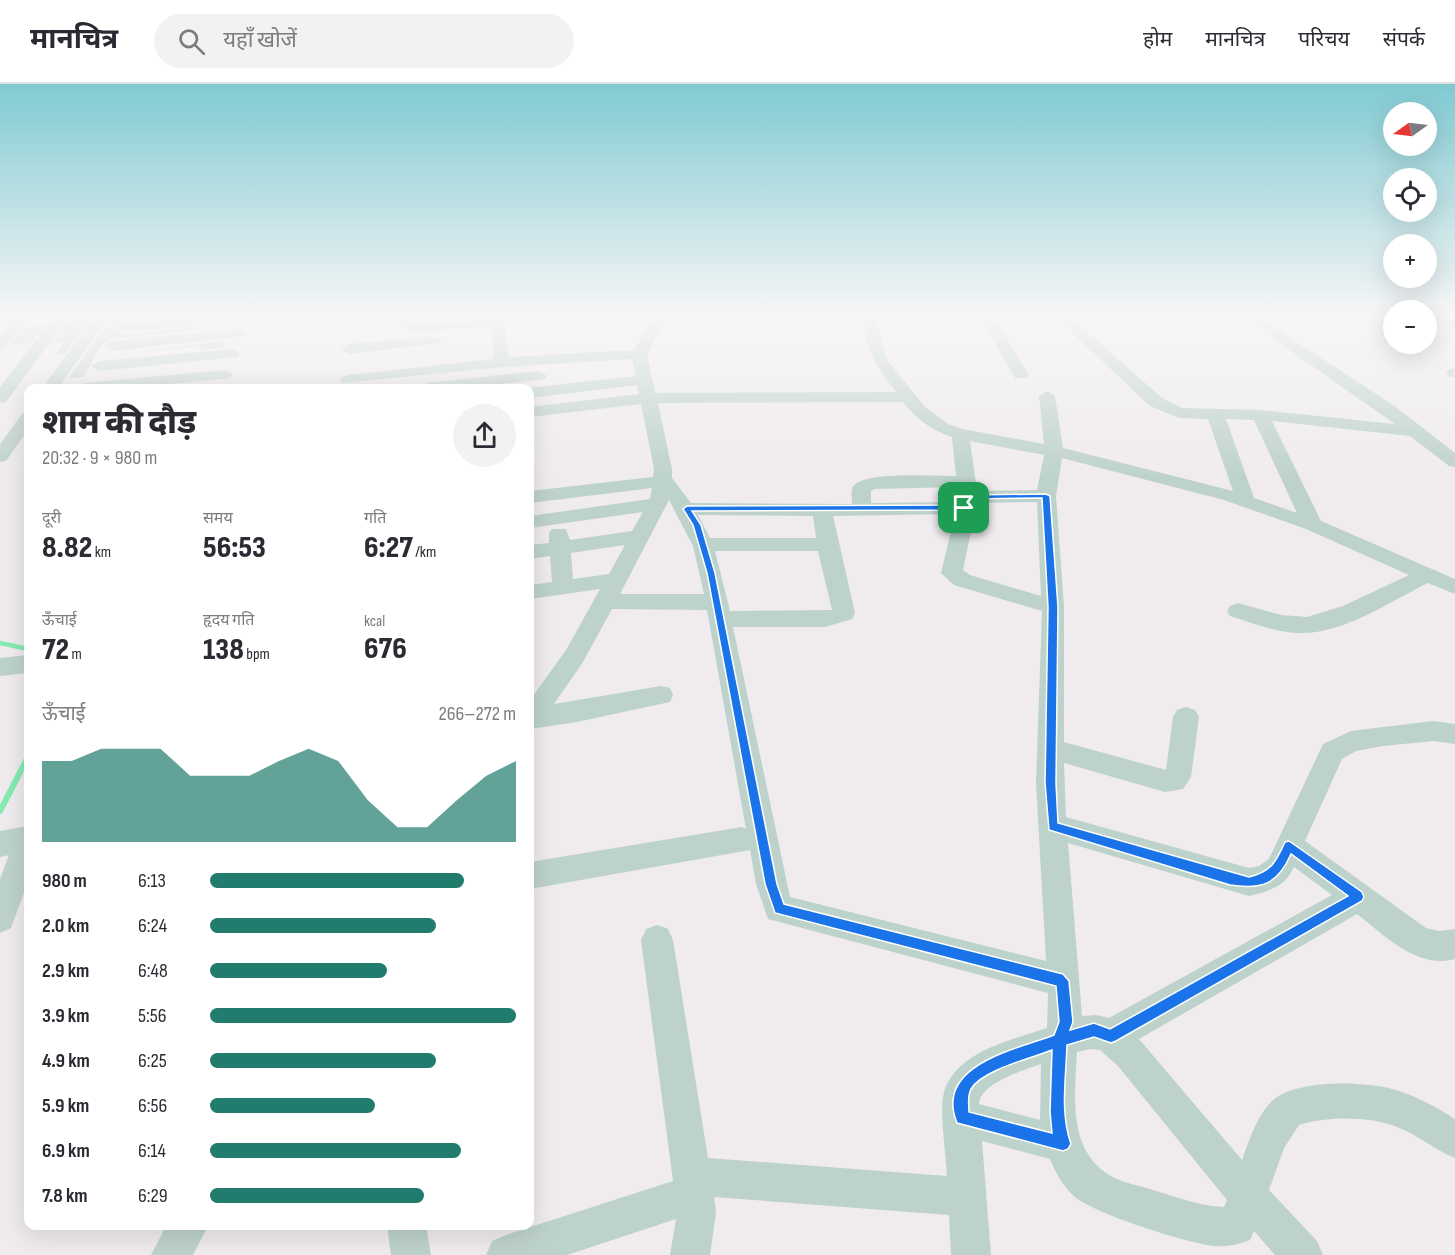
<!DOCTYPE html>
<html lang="hi">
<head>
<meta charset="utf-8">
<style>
  :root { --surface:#fff; --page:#f2f2f3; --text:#2b2b33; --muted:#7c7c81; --line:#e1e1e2; --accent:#227c6e }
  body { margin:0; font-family:"Sofia Sans Condensed","Noto Sans Devanagari",sans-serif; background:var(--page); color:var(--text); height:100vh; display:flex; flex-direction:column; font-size:22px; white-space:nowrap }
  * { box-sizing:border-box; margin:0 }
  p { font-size:20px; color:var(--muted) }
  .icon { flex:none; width:33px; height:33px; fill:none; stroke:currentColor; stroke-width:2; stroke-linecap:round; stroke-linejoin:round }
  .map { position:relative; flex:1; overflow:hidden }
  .side { position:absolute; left:24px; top:300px; width:510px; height:846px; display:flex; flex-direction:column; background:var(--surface); border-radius:12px; box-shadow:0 6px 24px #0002 }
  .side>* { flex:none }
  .needle { width:39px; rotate:256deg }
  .tools { position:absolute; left:1383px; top:18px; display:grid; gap:12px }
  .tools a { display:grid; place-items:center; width:54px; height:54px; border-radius:50%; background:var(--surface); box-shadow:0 6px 24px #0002; font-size:30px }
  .pin { position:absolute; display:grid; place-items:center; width:51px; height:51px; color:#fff; margin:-26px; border-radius:12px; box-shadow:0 3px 9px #0006 }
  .round { display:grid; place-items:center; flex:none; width:63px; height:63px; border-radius:32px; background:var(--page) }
  .head { display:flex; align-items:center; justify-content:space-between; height:102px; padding:0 18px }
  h1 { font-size:33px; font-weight:800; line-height:45px }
  .stats { display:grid; grid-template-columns:repeat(3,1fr); gap:9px; height:102px; padding:6px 18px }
  .stats div { display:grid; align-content:center }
  .stats b { font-size:30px; font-weight:800 }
  .stats small { font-size:16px; font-weight:400 }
  .stats p { font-size:16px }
  .chart { height:168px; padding:12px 18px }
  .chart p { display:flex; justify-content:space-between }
  .chart svg { width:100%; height:108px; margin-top:6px; fill:var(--accent); opacity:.7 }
  ul { padding:0 18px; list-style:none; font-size:20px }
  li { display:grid; grid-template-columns:96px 72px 1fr; align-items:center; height:45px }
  li i { height:15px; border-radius:8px; background:var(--accent) }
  header { display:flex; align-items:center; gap:36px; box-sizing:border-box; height:84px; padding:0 30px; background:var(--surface); border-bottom:2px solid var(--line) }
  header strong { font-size:28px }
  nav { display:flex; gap:33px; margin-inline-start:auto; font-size:21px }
  .search { width:420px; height:54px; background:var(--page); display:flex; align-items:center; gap:15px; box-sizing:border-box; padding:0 21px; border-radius:33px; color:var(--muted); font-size:22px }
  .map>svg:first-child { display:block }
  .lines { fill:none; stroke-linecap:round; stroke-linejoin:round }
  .stream-far1 { stroke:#84ecb2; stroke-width:4.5 }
  .stream { stroke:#84ecb2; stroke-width:6 }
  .building { fill:#c8d1d0 }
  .minor { fill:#bed2cc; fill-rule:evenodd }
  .route { fill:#1a73e8; stroke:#fff; stroke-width:1.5; fill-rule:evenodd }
</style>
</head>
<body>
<header>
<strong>मानचित्र</strong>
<div class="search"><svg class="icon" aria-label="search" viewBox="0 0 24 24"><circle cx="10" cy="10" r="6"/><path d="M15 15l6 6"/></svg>यहाँ खोजें</div>
<nav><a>होम</a><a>मानचित्र</a><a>परिचय</a><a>संपर्क</a></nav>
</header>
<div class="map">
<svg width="1455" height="1171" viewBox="0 0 1455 1171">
  <rect width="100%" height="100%" fill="#efebee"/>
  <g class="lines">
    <path class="stream-far1" d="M 0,559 L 28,565"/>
    <path class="stream" d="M 0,727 L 28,673"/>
  </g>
  <path class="building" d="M 84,230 L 95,230 L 65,270 L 56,271 L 64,258 L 52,259 L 68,237 Z
    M 133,230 L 211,230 L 123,238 L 114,245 L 123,250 L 215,242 L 214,244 L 111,255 L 102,261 L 83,293 L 68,295 L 113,232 Z
    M 45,241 L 31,259 L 9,261 L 25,242 Z
    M 225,257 L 223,264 L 199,266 L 201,262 L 130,269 Z"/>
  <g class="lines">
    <path class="minor" d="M 18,230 L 77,230 L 67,235 L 6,318 L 0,319 L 0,303 L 51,236 L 26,238 L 5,263 L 0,265 L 0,251 L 9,240 L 0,240 L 0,232 Z
      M 97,230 L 111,230 L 58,304 L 42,304 Z
      M 230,230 L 317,230 L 310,234 L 248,239 L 242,237 L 123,248 L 116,244 L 123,240 Z
      M 398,230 L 412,230 L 413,239 L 504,235 L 509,273 L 634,266 L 655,230 L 669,230 L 647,270 L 655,309 L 896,308 C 873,278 868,268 862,230 L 876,230 L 882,260 L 888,277 L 925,323 L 948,340 L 963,345 L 1044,360 L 1039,312 L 1047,307 L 1055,312 L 1063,364 L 1233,407 L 1208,335 L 1179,334 L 1150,322 L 1052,230 L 1067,230 L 1162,314 L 1182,324 L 1260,326 L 1395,340 L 1238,230 L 1254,230 L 1396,323 L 1455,369 L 1455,383 L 1449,382 L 1410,352 L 1272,337 L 1321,437 L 1455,495 L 1455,510 L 1428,499 C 1389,518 1342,551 1298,549 C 1275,548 1252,539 1230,532 L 1227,527 L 1230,522 L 1238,519 L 1281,531 L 1307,533 L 1343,522 L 1409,491 L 1306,445 L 1224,416 L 1062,374 L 1056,412 L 1064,523 L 1064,658 L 1166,686 L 1173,633 L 1177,626 L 1186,623 L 1195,626 L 1199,633 L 1191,693 L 1183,705 L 1165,708 L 1064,679 L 1066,733 L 1249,784 L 1259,782 L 1269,775 L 1323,660 L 1351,647 L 1433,637 L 1455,640 L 1455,660 L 1433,657 L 1383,662 L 1356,667 L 1342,675 L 1305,757 L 1426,844 L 1439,847 L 1455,845 L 1455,875 C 1418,886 1384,851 1357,830 L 1139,955 L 1242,1076 C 1249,1057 1257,1032 1271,1018 C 1293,995 1364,997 1392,1005 C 1415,1011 1436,1023 1455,1035 L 1455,1074 C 1435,1066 1418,1051 1397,1043 C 1370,1032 1326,1032 1299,1041 L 1284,1064 L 1269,1106 L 1317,1157 L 1323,1171 L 1275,1171 L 1254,1147 L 1250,1156 C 1238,1161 1227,1163 1214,1162 C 1187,1159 1095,1130 1075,1113 C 1063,1103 1056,1089 1050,1075 L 982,1057 L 991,1171 L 951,1171 L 949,1131 L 714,1113 L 716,1128 L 710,1171 L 670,1171 L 676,1135 L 567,1171 L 486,1171 L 492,1157 L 506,1151 L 673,1097 L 641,856 L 646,845 L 657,841 L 668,845 L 673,856 L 708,1074 L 947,1092 C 946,1071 940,1032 943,1013 C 951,968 1012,956 1047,944 L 1048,909 L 768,835 L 756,800 L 750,766 L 530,805 L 530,778 L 742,743 L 746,745 L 707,526 L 612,525 L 583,578 L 554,620 L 661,602 L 670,604 L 673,611 L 670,618 L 577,638 L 530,645 L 530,616 L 566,566 L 600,505 L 530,515 L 530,501 L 552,498 L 550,472 L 530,475 L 530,461 L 549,459 L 549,449 L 552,445 L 566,445 L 570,456 L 632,447 L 643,428 L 530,444 L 530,432 L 650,415 L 652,404 L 530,419 L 530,407 L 653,393 L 654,385 L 641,320 L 530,333 L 530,323 L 639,310 L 637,301 L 530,314 L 528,304 L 636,292 L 632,275 L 504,283 L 342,299 L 340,296 L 342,293 L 348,291 L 493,275 L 492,243 L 410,248 L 398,240 ZM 903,318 C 916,335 931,346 952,353 L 956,392 C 934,392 868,387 854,401 C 850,406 852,414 852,420 L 691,419 L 672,394 L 672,385 L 658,319 ZM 1226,335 L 1254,336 L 1297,429 L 1254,414 ZM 970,357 L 1044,371 L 1037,406 L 977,407 ZM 957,403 L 957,418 L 871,419 L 871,407 L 875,405 ZM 669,416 L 693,462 L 704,510 L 620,510 ZM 1037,418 L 1041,512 L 970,491 L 963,486 L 977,419 ZM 955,430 L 941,489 L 954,501 L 1042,527 L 1036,699 L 1046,877 L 790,813 L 733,543 L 825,543 L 852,535 L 855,529 L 833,432 ZM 698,431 L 813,432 L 816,454 L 710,454 ZM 625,461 L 609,490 L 573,495 L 571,469 ZM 715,467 L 818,467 L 832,526 L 730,527 ZM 1068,759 L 1249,812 C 1269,807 1285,803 1294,783 L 1332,811 L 1109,934 L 1096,931 L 1082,932 ZM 1090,965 L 1100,966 L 1118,982 L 1227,1116 L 1224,1123 C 1199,1122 1177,1113 1153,1106 C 1138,1101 1122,1099 1109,1091 C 1067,1065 1075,1010 1077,968 ZM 1041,980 L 1040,1036 L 979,1020 C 980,999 1024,986 1041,980 Z
      M 978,230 L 992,230 L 1029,291 L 1027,294 L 1015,294 Z
      M 1426,230 L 1455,236 L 1455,244 L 1426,237 Z
      M 241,245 L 248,249 L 246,252 L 112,267 L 104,262 L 112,257 Z
      M 435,252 L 442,256 L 440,259 L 349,270 L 341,265 L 349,260 Z
      M 232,265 L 237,267 L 240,270 L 237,273 L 99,287 L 91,282 L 99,277 Z
      M 1454,284 L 1455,294 L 1448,292 L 1446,289 L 1448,286 Z
      M 224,286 L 230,288 L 232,291 L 230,294 L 132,304 L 77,304 L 85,299 Z
      M 539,287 L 547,292 L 545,295 L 468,304 L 419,304 L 427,299 Z
      M 28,329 L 28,346 L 6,377 L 0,378 L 0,360 L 22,330 Z
      M 28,571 L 28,589 L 0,592 L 0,574 Z
      M 28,742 L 28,798 L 11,844 L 0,849 L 0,795 L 9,771 L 0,773 L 0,747 Z
      M 166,1142 L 208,1142 L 193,1171 L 151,1171 Z
      M 387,1142 L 426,1142 L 431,1171 L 391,1171 Z"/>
  </g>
  <linearGradient id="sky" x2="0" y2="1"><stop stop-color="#80cad2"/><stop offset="0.59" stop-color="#f8f6f7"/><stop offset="1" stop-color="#f8f6f7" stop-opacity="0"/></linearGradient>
  <rect width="1455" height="393" fill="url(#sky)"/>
  <path class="route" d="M 1046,410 L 1050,412 L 1058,523 L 1056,699 L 1058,739 L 1249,793 C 1271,788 1276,778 1285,758 L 1289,757 L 1362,808 L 1364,813 L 1362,817 L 1116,957 L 1111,959 L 1094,953 L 1067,961 C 1066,994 1060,1029 1071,1060 L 1068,1065 L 1063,1067 L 957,1039 C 933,981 1017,965 1054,951 L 1059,938 L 1056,902 L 775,829 L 765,800 L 707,489 L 693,441 L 683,425 L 687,422 L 961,421 L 968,411 ZM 1042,414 L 1048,523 L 1045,699 L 1049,746 L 1230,801 C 1262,806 1278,800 1291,770 L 1348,812 L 1110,945 L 1094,939 L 1070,946 L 1073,938 L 1069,897 L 1063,890 L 784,820 L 777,800 L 715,489 L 701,441 L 692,427 L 964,426 L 971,415 ZM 1052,966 L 1050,1028 L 1052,1049 L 969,1028 C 969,1020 967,1013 971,1005 C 982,986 1032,974 1052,966 Z"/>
</svg>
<div class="tools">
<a><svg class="needle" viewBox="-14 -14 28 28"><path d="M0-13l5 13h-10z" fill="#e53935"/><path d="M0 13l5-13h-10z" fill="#7c7c81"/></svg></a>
<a><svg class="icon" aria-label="locate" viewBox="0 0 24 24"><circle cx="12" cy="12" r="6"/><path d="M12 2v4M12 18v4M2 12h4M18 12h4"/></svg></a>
<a>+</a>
<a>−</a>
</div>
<div class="pin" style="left:964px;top:424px;background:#1e9e55"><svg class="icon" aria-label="arrive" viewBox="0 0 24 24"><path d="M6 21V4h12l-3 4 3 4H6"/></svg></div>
<section class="side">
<div class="head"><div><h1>शाम की दौड़</h1><p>20:32 · 9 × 980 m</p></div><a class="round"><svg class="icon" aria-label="share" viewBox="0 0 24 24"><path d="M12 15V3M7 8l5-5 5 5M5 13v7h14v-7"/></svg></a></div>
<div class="stats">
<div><p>दूरी</p><b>8.82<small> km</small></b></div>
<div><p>समय</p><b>56:53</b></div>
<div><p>गति</p><b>6:27<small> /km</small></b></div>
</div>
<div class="stats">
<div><p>ऊँचाई</p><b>72<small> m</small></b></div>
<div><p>हृदय गति</p><b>138<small> bpm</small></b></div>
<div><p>kcal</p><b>676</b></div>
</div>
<div class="chart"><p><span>ऊँचाई</span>266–272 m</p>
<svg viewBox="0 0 160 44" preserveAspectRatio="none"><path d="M0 44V11L10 11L20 6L30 6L40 6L50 17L60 17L70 17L80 11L90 6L100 11L110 27L120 38L130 38L140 27L150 17L160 11V44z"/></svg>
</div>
<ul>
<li><b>980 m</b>6:13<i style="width:83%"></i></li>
<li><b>2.0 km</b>6:24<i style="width:74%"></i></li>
<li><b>2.9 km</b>6:48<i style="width:58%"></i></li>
<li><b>3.9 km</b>5:56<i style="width:100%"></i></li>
<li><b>4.9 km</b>6:25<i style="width:74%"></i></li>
<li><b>5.9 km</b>6:56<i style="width:54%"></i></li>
<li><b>6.9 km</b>6:14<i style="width:82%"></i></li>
<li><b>7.8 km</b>6:29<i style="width:70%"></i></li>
</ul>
</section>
</div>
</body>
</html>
